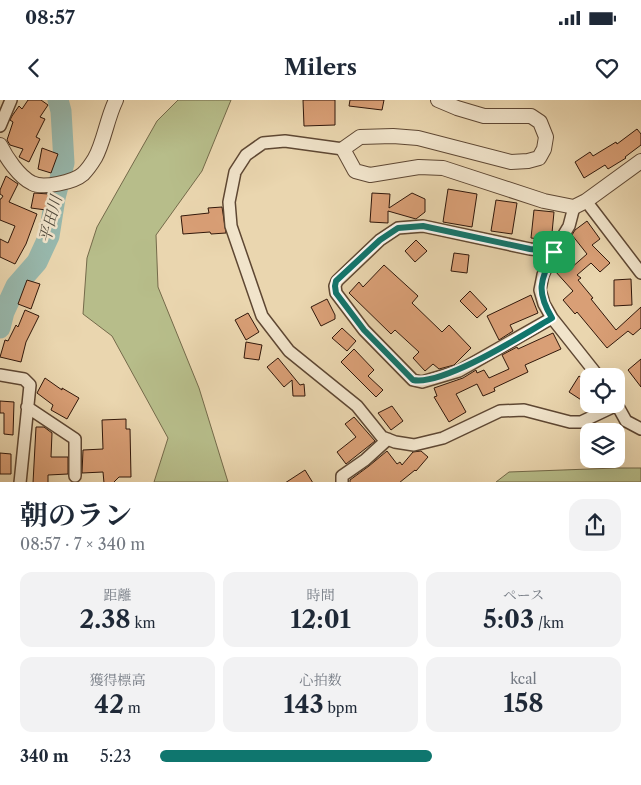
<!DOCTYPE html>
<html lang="ja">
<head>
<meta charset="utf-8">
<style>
  :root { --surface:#fff; --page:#f2f2f3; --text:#1f2937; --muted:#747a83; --accent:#0f766e }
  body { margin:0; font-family:"Libre Caslon Text","Noto Serif JP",serif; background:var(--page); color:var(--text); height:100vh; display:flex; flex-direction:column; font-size:19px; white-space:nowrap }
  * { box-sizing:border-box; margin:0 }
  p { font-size:16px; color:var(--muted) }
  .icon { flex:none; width:28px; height:28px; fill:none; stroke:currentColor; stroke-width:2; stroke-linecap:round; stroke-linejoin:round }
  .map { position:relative; height:382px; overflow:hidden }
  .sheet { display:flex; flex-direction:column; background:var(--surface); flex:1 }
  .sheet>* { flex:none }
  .buttons { position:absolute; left:580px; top:268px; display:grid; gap:10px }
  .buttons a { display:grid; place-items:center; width:45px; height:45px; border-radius:10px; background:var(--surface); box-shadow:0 5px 20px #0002; font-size:25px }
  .pin { position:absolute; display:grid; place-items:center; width:42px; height:42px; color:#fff; margin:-21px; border-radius:10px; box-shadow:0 2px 8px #0006 }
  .round { display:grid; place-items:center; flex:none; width:52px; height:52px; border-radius:15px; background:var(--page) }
  .head { display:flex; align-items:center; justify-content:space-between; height:85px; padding:0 20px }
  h1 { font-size:28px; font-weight:700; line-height:38px }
  .figures { display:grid; grid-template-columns:repeat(3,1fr); gap:8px; height:85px; padding:5px 20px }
  .figures div { display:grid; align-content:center; border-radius:12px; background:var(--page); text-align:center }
  .figures b { font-size:25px; font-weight:700 }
  .figures small { font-size:14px; font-weight:400 }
  .figures p { font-size:14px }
  ul { padding:0 20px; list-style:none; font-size:16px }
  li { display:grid; grid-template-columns:80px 60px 1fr; align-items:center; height:38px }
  li i { height:12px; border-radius:6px; background:var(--accent) }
  .status { display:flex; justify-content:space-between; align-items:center; height:35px; padding:0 25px; background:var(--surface); direction:ltr }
  .status svg { height:14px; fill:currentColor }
  header { display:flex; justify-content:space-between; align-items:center; height:65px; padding:0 20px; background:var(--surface); font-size:22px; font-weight:700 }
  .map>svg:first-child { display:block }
  .green { fill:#b7bd8a; stroke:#746a4a }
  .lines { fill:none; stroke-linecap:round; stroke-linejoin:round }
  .river { stroke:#98b9ae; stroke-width:21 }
  .building { fill:#d99f76; stroke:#30170a }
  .minor-casing { stroke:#5e4733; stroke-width:14 }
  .tertiary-casing { stroke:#5e4733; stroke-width:16 }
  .minor { stroke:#f1e4cb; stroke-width:11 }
  .tertiary { stroke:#f1e4cb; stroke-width:14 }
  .route-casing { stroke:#fff; stroke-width:10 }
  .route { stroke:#0f766e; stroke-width:6 }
  .labels { text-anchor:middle; stroke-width:5; stroke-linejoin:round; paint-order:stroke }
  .water-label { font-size:16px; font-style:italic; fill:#4f483b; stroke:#f1e4cb }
</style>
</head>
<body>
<div class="status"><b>08:57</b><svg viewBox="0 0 49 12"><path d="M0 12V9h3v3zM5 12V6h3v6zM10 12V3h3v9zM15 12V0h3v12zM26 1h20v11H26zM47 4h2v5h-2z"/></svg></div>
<header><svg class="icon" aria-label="back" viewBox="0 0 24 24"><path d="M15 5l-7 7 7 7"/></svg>Milers<svg class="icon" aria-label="heart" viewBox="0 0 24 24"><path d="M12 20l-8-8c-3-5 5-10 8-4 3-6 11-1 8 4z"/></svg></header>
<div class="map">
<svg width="641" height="383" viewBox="0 0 641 383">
  <rect width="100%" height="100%" fill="#ead6af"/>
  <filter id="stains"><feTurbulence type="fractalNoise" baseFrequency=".004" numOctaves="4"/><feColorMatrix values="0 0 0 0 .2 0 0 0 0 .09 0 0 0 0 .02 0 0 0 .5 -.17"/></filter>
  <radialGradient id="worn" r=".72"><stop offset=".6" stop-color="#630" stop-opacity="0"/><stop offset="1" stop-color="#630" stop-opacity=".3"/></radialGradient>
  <path class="green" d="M 178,0 L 231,0 L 202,71 L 156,135 L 158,187 L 199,288 L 228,382 L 154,382 L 168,338 L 112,236 L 83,214 L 87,158 L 97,127 L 157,21 Z
    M 616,368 L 641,368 L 641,382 L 496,382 L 509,372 Z"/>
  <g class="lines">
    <path class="river" d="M 0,228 L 4,212 L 16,186 L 37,162 L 49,136 L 55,98 L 64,63 L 61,11 L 58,0"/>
  </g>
  <path class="building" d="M 28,0 L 41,0 L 48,5 L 40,17 L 45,19 L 36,37 L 40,39 L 29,62 L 19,57 L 23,49 L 10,45 L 7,40 L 13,22 L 10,20 L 12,16 L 19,6 L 22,9 Z
    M 303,0 L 335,0 L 335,25 L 304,26 Z
    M 350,0 L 384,0 L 382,10 L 349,6 Z
    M 637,29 L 641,34 L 641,45 L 625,57 L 626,58 L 608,69 L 605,65 L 584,78 L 575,62 L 590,52 L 593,56 L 616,42 L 617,44 Z
    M 42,48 L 58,54 L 51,73 L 38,69 Z
    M 6,76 L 18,84 L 9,102 L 37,114 L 26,144 L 15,164 L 0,157 L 0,139 L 8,143 L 15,126 L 0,120 L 0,99 L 1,99 L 3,96 L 0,94 L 0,90 Z
    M 448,89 L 477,94 L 472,127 L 443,122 Z
    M 34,93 L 49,94 L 46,110 L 31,108 Z
    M 372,93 L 390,94 L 389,108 L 412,93 L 425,99 L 425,112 L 416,119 L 388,111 L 388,123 L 370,122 Z
    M 496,100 L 517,103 L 512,134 L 491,131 Z
    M 222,107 L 226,133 L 211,134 L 210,132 L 183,134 L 181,116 L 209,113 L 208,108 Z
    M 534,110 L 554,112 L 552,133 L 549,133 L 548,140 L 531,138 Z
    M 587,121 L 600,139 L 592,145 L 610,163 L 600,172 L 591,163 L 577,175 L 581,178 L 578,180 L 593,198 L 591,199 L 616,230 L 641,207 L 641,228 L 633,235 L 628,231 L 607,248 L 577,212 L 575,214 L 563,200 L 573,191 L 555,171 L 566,162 L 571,168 L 587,154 L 572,135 L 575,130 Z
    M 416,140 L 427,151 L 415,162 L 405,151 Z
    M 454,153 L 469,155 L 467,173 L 451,171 Z
    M 384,165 L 418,196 L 412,203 L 442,232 L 449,225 L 471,248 L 454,265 L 439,269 L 433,264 L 425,271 L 413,258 L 419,252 L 395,230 L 391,234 L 349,193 L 359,182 L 363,187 Z
    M 631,179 L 632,205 L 614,206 L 614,180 Z
    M 27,180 L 40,184 L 31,209 L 18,204 Z
    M 470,191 L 487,209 L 477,218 L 460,201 Z
    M 531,195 L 538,213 L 510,225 L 513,231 L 499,240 L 487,216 Z
    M 327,199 L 335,215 L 335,219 L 321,226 L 311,207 Z
    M 25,210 L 39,216 L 26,242 L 21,262 L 0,257 L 5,240 L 8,241 L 16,225 L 18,227 Z
    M 248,213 L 259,232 L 246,240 L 235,220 Z
    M 342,228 L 356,241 L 347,251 L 332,238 Z
    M 553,233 L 561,249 L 525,265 L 528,272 L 494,288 L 495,291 L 483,296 L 477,284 L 456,294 L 466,312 L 449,322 L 434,297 L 437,296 L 434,288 L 463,278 L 476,270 L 477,273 L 484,270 L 489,278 L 509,269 L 502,255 L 517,247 L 518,249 Z
    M 246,242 L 262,245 L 259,260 L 244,258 Z
    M 354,249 L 374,270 L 368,276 L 383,290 L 376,297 L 341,262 Z
    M 278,258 L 300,285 L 304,284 L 305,296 L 293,296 L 292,280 L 284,287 L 267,267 Z
    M 641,259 L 641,287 L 628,270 Z
    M 579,276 L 589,283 L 589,305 L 569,292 Z
    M 45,278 L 62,290 L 62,288 L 79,298 L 67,319 L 51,310 L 53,305 L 37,293 Z
    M 0,301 L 14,302 L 13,335 L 4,334 L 4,313 L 0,313 Z
    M 392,306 L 403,321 L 391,330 L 378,313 Z
    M 354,317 L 375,341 L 346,364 L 337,352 L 356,337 L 345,324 Z
    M 126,319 L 126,329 L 130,329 L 131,377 L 119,377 L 113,383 L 104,383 L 103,372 L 82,373 L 83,350 L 103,349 L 102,320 Z
    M 36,327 L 44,327 L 52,333 L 51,357 L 68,357 L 68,374 L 48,375 L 48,383 L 33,383 Z
    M 387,351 L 397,364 L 400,362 L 402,365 L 413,352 L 421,351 L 428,357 L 416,371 L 415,370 L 399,383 L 350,383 L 350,380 L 369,366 Z
    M 0,353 L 11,354 L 11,374 L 0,374 Z
    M 305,370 L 313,383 L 285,383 Z"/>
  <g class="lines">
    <g class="minor-casing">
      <path id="minor" d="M 0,26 L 11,0
        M 343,49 L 285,41 L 263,43 L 246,55 L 235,72 L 229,102 L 231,126 L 262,216 L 289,251 L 357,306 L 382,337 L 395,342 L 414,345 L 443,338 L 500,311 L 524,310 L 570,322 L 581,322 L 617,305
        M 586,101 L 641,173
        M 574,107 L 569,126 L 554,151 L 543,175 L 540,190 L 544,204 L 552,218 L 598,276
        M 552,218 L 459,271 L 422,282 L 413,280 L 364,230 L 336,193 L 335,186 L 337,181 L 380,140 L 398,128 L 423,126 L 530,149 L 554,151
        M 0,275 L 24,279 L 30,285 L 20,383
        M 616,303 L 626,321 L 641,329
        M 27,307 L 75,339 L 75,376
        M 342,383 L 342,376 L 365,360 L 388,339"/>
    </g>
    <g class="tertiary-casing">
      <path id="tertiary" d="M 438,0 L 457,8 L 484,16 L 531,16 L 540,22 L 546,37 L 544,49 L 539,58 L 528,61 L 511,62 L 418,38 L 393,36 L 360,37 L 343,49 L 355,71 L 370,75 L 419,67 L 443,68 L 544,101 L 574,107 L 586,101 L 641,61
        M 0,45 C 6,57 19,77 32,83 C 43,89 74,82 83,74 C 87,70 92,63 95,58 C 104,42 107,18 116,0"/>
    </g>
    <use href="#minor" class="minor"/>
    <use href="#tertiary" class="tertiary"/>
  </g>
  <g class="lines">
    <g class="route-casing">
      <path id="route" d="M 423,126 L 530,149 L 554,152 C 541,180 535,190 552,218 C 523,235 443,286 413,280 L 364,230 L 336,193 L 335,186 L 336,181 L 380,140 L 398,128 Z"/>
    </g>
    <use href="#route" class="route"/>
  </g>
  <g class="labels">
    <g class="water-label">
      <text transform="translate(50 119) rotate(-75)" y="6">平田川</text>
    </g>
  </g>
  <rect width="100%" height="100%" filter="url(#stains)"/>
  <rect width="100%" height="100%" fill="url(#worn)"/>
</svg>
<div class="buttons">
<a><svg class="icon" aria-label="locate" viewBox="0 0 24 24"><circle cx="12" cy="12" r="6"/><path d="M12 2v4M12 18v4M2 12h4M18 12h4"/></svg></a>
<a><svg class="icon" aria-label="layers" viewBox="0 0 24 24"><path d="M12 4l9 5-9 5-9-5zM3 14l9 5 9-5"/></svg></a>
</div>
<div class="pin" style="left:554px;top:152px;background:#1e9e55"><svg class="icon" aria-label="arrive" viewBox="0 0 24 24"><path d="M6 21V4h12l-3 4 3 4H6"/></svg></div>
</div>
<section class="sheet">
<div class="head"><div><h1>朝のラン</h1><p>08:57 · 7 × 340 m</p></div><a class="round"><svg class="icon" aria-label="share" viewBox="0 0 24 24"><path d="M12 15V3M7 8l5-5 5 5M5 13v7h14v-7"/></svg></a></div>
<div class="figures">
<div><p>距離</p><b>2.38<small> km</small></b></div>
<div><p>時間</p><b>12:01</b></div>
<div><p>ペース</p><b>5:03<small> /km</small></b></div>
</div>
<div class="figures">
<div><p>獲得標高</p><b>42<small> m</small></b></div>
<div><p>心拍数</p><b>143<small> bpm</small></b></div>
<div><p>kcal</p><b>158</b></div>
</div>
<ul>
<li><b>340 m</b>5:23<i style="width:59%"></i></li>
</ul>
</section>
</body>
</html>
